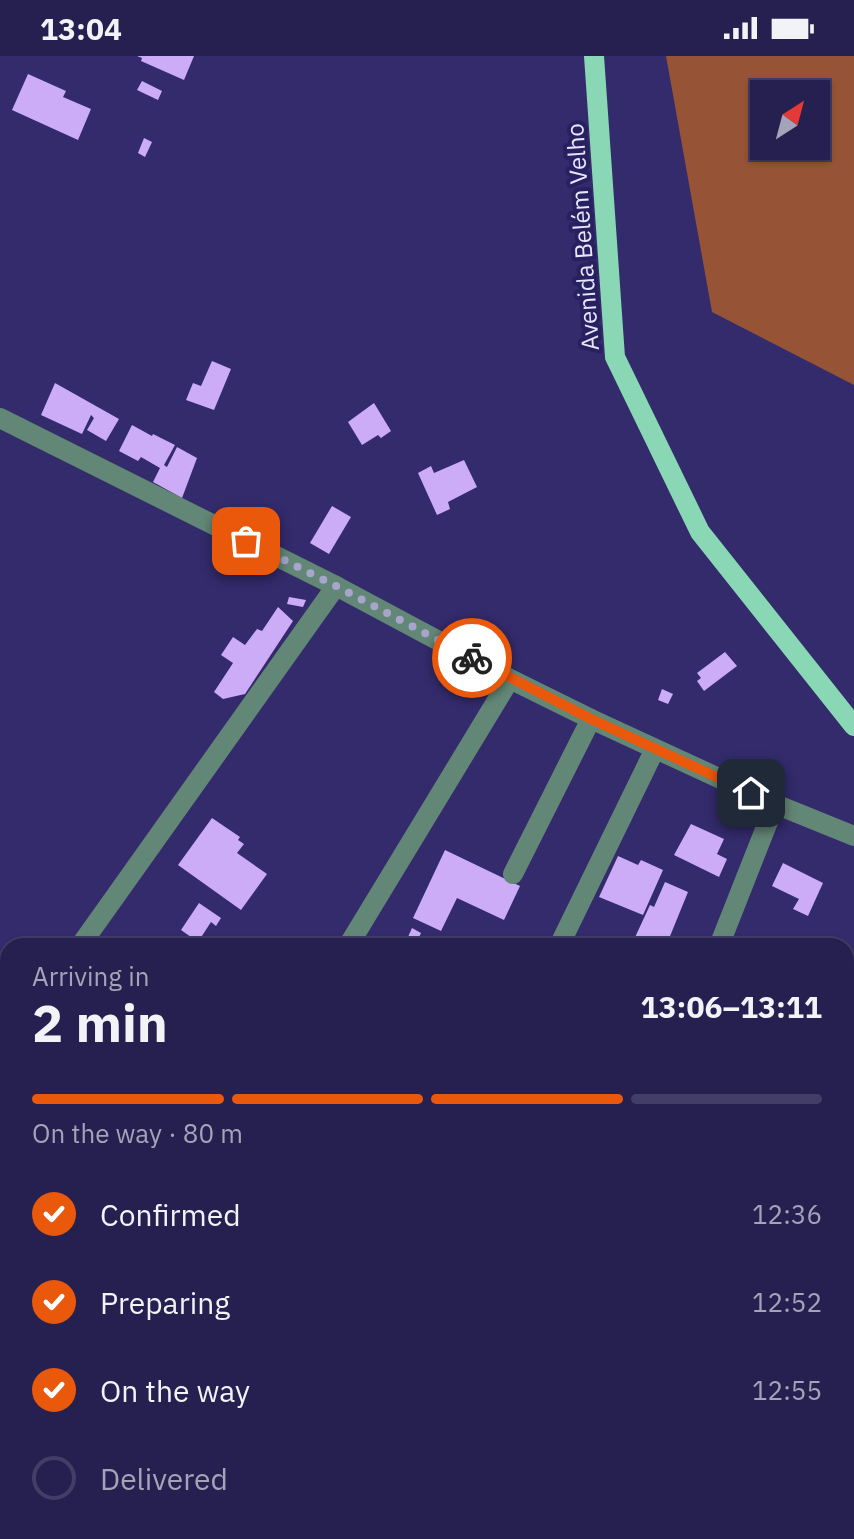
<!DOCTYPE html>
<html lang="en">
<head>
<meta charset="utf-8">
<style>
	body { margin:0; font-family:"IBM Plex Sans",sans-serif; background:#2e2858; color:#f1f3f6; height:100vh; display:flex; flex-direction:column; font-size:30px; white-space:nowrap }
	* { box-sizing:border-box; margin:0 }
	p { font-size:26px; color:#a4a3b7 }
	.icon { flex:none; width:44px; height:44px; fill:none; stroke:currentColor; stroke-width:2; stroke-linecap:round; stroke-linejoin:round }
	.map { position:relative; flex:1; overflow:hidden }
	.panel { position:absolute; left:0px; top:882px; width:854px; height:602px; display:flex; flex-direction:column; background:#262051; border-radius:24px 24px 0 0; box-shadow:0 2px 6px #0004,0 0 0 2px #423e68 }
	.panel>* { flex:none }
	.needle { width:52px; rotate:36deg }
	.controls { position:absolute; left:750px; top:24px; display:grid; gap:16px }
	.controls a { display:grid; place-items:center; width:80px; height:80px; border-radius:0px; background:#262051; box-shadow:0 2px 6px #0004,0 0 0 2px #423e68; font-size:40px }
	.pin { position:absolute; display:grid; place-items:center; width:68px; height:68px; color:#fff; margin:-34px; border-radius:16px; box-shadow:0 4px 12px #0006 }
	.courier { position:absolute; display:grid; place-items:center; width:80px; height:80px; margin:-40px; border:6px solid #ea580c; border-radius:50%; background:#fff; color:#222; box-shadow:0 2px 10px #0007 }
	.head em { font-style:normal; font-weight:800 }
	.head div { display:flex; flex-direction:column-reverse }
	.head { display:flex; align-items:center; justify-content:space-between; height:136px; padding:0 32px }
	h1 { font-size:52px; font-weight:800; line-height:60px }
	.bar { display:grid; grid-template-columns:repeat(4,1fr); gap:12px 8px; align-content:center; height:96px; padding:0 32px }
	.bar i { height:10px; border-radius:6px; background:#423e68 }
	.bar .on { background:#ea580c }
	.bar p { grid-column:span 4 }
	ol { padding:0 32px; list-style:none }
	li { display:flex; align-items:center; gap:24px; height:88px }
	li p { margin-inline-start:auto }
	li .icon { padding:8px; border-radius:50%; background:#ea580c; color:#fff; stroke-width:4 }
	li:last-child { color:#a4a3b7 }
	li i { width:44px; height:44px; border:4px solid #423e68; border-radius:50% }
	.status { display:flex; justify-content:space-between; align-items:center; height:56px; padding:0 40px; background:#262051; direction:ltr }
	.status svg { height:22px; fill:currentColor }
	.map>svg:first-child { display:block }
	.forest { fill:#965335; fill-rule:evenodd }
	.building { fill:#cdacf7 }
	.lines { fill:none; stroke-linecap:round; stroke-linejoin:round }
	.minor { stroke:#638776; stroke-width:20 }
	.major { stroke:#89d7b4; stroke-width:20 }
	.done { stroke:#a7a5cc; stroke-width:8; stroke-dasharray:0 14.4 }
	.route { stroke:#ea580c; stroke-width:10 }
	.labels { text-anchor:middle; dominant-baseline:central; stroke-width:8; stroke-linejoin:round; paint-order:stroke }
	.street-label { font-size:24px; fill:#e6e7ff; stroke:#292060 }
</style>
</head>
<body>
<div class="status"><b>13:04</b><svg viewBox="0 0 49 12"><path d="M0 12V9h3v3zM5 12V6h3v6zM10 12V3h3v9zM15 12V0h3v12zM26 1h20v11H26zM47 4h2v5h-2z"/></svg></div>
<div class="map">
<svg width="854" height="1483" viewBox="0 0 854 1483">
	<rect width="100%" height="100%" fill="#332b6c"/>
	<g class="forest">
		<path d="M666 0H854V329L712 256ZM764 38H816V90H764Z"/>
		<path d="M0 1271 8 1272V1476H776L773 1483H0Z"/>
	</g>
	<g class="building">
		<path d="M137 0H194L184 24 141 5 142 2Z"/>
		<path d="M28 18 66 35 63 41 91 53 78 84 12 54Z"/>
		<path d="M142 25 162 35 158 44 137 34Z"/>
		<path d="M144 82 152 86 145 101 138 97Z"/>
		<path d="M212 305 231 313 214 354 186 344 193 327 201 330Z"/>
		<path d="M55 327 119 363 106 385 87 374 94 362 91 359 82 378 41 359Z"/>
		<path d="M374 347 391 375 381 382 378 379 362 389 348 366Z"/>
		<path d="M132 369 152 380 153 378 175 389 164 409 167 411 177 391 197 402 182 442 153 426 160 412 141 401 138 405 119 395Z"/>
		<path d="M464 404 477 431 448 446 450 453 437 459 418 417 431 410 434 417Z"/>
		<path d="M332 450 351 461 329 498 310 487Z"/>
		<path d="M289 541 306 544 303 551 287 548Z"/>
		<path d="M278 551 293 565 245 638 223 643 214 636 233 607 221 599 233 581 245 589 257 573 262 575Z"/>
		<path d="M725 596 737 610 704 635 697 625 701 622 697 617Z"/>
		<path d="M662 633 673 638 668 648 658 644Z"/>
		<path d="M212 762 240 781 238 784 244 788 237 797 267 818 241 854 178 809Z"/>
		<path d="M691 768 724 783 717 798 727 803 719 821 674 799Z"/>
		<path d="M445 794 520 830 504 864 457 842 441 875 413 862Z"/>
		<path d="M618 800 638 809 641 804 663 814 643 859 599 841Z"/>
		<path d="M783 807 823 827 808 860 793 853 799 843 772 830Z"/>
		<path d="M665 826 688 836 666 890H631L650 849 654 851Z"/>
		<path d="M199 847 221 862 216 870 211 866 198 886 181 874Z"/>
		<path d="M412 872 421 877 415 890H404Z"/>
		<rect x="846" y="1279" width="8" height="54"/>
	</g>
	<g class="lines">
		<g class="minor">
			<path d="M0 362 336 530 510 623 591 663 775 748 854 780"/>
			<path d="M513 818 591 663"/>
			<path d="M80 890 336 530"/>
			<path d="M348 890 510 623"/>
			<path d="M559 890 655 693"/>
			<path d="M719 890 775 748"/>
			<path d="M0 971 8 979"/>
			<path d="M0 1001 8 990"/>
			<path d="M846 1090 854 1093"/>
		</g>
		<path class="major" d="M594 0 615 301 700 476 854 670"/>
	</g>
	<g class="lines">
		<path class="done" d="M246 485 336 530 472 602"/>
		<path class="route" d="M472 602 591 663 751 737"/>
	</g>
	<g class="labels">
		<g class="street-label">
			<text transform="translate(582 181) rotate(-94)">Avenida Belém Velho</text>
		</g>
	</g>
</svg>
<div class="controls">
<a><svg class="needle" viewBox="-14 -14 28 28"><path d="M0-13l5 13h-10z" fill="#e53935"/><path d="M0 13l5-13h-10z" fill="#a4a3b7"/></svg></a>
</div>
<div class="pin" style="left:246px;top:485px;background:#ea580c"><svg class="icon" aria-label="bag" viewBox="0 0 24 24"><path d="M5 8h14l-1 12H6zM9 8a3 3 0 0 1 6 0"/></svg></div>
<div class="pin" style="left:751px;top:737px;background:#1f2937"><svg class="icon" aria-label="home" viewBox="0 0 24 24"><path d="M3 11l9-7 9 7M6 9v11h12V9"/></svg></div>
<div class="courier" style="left:472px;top:602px"><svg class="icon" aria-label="bike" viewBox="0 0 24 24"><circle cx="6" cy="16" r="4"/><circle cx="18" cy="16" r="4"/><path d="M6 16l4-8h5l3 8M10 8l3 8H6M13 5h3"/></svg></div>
<section class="panel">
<div class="head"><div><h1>2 min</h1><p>Arriving in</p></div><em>13:06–13:11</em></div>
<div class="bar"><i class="on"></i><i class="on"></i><i class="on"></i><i></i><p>On the way · 80 m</p></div>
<ol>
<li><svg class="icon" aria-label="check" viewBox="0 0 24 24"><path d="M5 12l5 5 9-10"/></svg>Confirmed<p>12:36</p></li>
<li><svg class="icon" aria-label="check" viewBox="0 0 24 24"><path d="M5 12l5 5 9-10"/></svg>Preparing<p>12:52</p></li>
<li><svg class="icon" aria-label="check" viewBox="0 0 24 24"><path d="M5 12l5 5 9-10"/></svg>On the way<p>12:55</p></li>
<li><i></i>Delivered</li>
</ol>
</section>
</div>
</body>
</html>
